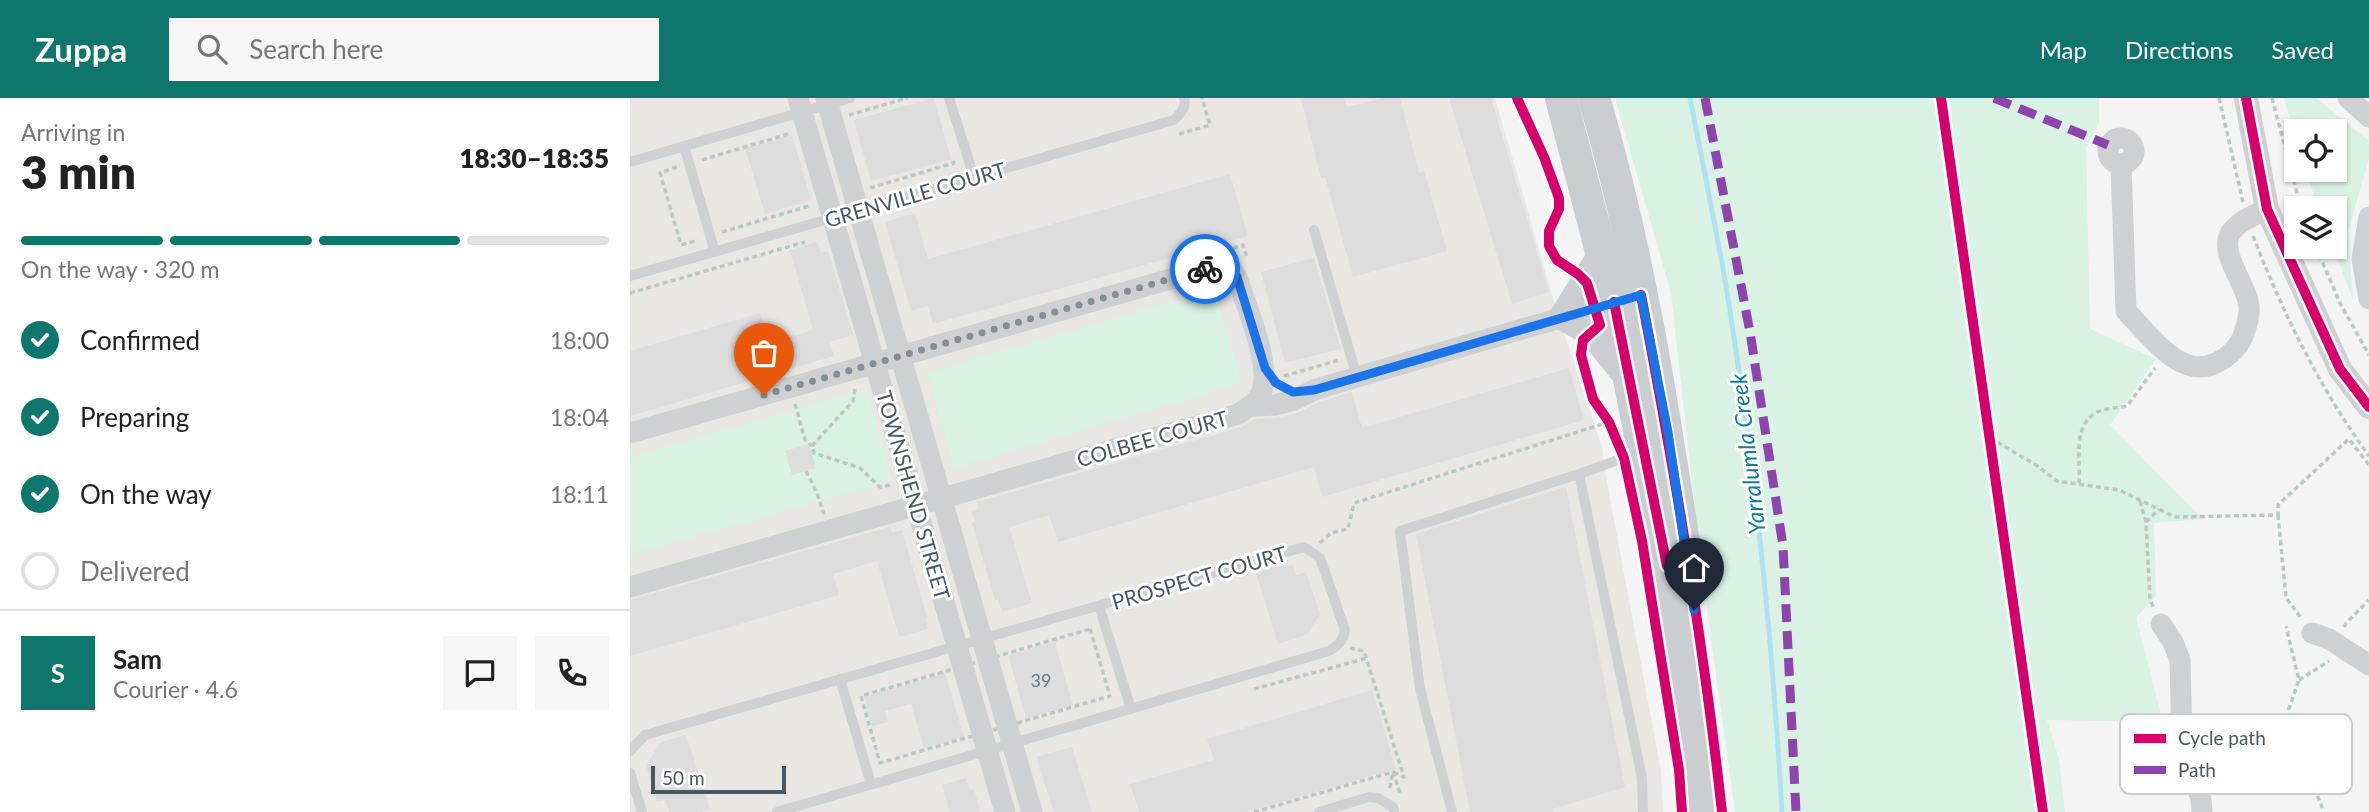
<!DOCTYPE html>
<html lang="en">
<head>
<meta charset="utf-8">
<style>
	body { margin:0; font-family:Lato,sans-serif; background:#f6f6f6; color:#222; height:100vh; display:flex; flex-direction:column; font-size:26px; white-space:nowrap }
	* { box-sizing:border-box; margin:0 }
	p { font-size:23px; color:#767676 }
	.icon { flex:none; width:38px; height:38px; fill:none; stroke:currentColor; stroke-width:2; stroke-linecap:round; stroke-linejoin:round }
	.map { position:relative; flex:1; overflow:hidden }
	.details { display:flex; flex-direction:column; background:#fff; width:630px }
	.details>* { flex:none }
	.fabs { position:absolute; left:1654px; top:21px; display:grid; gap:14px }
	.fabs a { display:grid; place-items:center; width:63px; height:63px; border-radius:0px; background:#fff; box-shadow:0 2px 5px #0004; font-size:35px }
	.scale { position:absolute; left:21px; bottom:18px; width:135px; box-sizing:border-box; padding-left:7px; border:4px solid #4a5661; border-top:0; font-size:19px; line-height:24px; white-space:nowrap; color:#4a5661; -webkit-text-stroke:5px #fff; paint-order:stroke }
	.pin { position:absolute; display:grid; place-items:center; width:60px; height:60px; color:#fff; margin:-72px -30px; border-radius:50% 50% 50% 0; rotate:-45deg; box-shadow:0 0 7px #0007 }
	.pin .icon { rotate:45deg }
	.courier { position:absolute; display:grid; place-items:center; width:70px; height:70px; margin:-35px; border:5px solid #1a73e8; border-radius:50%; background:#fff; color:#222; box-shadow:0 2px 9px #0007 }
	.overview em { font-style:normal; font-weight:800 }
	.overview div { display:flex; flex-direction:column-reverse }
	.overview { display:flex; align-items:center; justify-content:space-between; height:119px; padding:0 21px }
	h1 { font-size:46px; font-weight:800; line-height:52px }
	.bar { display:grid; grid-template-columns:repeat(4,1fr); gap:10px 7px; align-content:center; height:84px; padding:0 21px }
	.bar i { height:9px; border-radius:5px; background:#e0e0e0 }
	.bar .on { background:#0f766e }
	.bar p { grid-column:span 4 }
	.line { display:flex; align-items:center; gap:18px; padding:0 21px; border-top:2px solid #e0e0e0 }
	.line div { flex:1 }
	.round { display:grid; place-items:center; flex:none; width:74px; height:74px; border-radius:0px; background:#f6f6f6 }
	ol { padding:0 21px; list-style:none }
	li { display:flex; align-items:center; gap:21px; height:77px }
	li p { margin-inline-start:auto }
	li .icon { padding:7px; border-radius:50%; background:#0f766e; color:#fff; stroke-width:4 }
	li:last-child { color:#767676 }
	li i { width:38px; height:38px; border:4px solid #e0e0e0; border-radius:50% }
	header { display:flex; align-items:center; gap:42px; box-sizing:border-box; height:98px; padding:0 35px; background:#0f766e; color:#fff }
	header strong { font-size:33px }
	nav { display:flex; gap:38px; margin-inline-start:auto; font-size:24px }
	.search { width:490px; height:63px; background:#f6f6f6; display:flex; align-items:center; gap:18px; box-sizing:border-box; padding:0 24px; border-radius:0px; color:#767676; font-size:26px }
	main { display:flex; flex:1; min-height:0 }
	.map>svg:first-child { display:block }
	.commercial { fill:#e8e7e3 }
	.green { fill:#d9f2e3 }
	.lines { fill:none; stroke-linecap:round; stroke-linejoin:round }
	.stream { stroke:#aee2f0; stroke-width:5 }
	.building { fill:#ddddde }
	.path { stroke:#bcc7c4; stroke-width:3.5; stroke-dasharray:5 3.5; stroke-linecap:butt }
	.service { stroke:#ced0d2; stroke-width:10 }
	.minor { stroke:#ced0d2; stroke-width:21 }
	.tertiary { stroke:#ced0d2; stroke-width:24 }
	.primary { stroke:#caced1; stroke-width:32 }
	.quiet { stroke:#8e44ad; stroke-width:9; stroke-dasharray:18 9; stroke-linecap:butt }
	.cycleway-casing { stroke:#fff; stroke-width:15 }
	.cycleway { stroke:#d6006c; stroke-width:10 }
	.done { stroke:#868d94; stroke-width:7; stroke-dasharray:0 12.6 }
	.route { stroke:#1a73e8; stroke-width:9 }
	.labels { text-anchor:middle; dominant-baseline:central; stroke-width:6; stroke-linejoin:round; paint-order:stroke }
	.number-label { font-size:18px; fill:#707881 }
	.street-label { font-size:21px; fill:#4a5661; stroke:#fff }
	.water-label { font-size:23px; font-style:italic; fill:#0c7c9b; stroke:#fff }
	.key { fill:#fff; stroke:#c9ccd0; stroke-width:2 }
	.key-label { font-size:19px; fill:#4a5661 }
</style>
</head>
<body>
<header>
<strong>Zuppa</strong>
<div class="search"><svg class="icon" aria-label="search" viewBox="0 0 24 24"><circle cx="10" cy="10" r="6"/><path d="M15 15l6 6"/></svg>Search here</div>
<nav><a>Map</a><a>Directions</a><a>Saved</a></nav>
</header>
<main>
<section class="details">
<div class="overview"><div><h1>3 min</h1><p>Arriving in</p></div><em>18:30–18:35</em></div>
<div class="bar"><i class="on"></i><i class="on"></i><i class="on"></i><i></i><p>On the way · 320 m</p></div>
<ol>
<li><svg class="icon" aria-label="check" viewBox="0 0 24 24"><path d="M5 12l5 5 9-10"/></svg>Confirmed<p>18:00</p></li>
<li><svg class="icon" aria-label="check" viewBox="0 0 24 24"><path d="M5 12l5 5 9-10"/></svg>Preparing<p>18:04</p></li>
<li><svg class="icon" aria-label="check" viewBox="0 0 24 24"><path d="M5 12l5 5 9-10"/></svg>On the way<p>18:11</p></li>
<li><i></i>Delivered</li>
</ol>
<div class="line" style="height:126px"><b class="round" style="background:#0f766e;color:#fff">S</b><div><b>Sam</b><p>Courier · 4.6</p></div><a class="round"><svg class="icon" aria-label="chat" viewBox="0 0 24 24"><path d="M4 5h16v11H9l-5 4z"/></svg></a><a class="round"><svg class="icon" aria-label="phone" viewBox="0 0 24 24"><path d="M5 4h4l2 5-3 2q2 4 5 5l2-3 5 2v4C11 20 4 13 5 4z"/></svg></a></div>
</section>
<div class="map">
<svg width="1739" height="714" viewBox="0 0 1739 714">
	<rect width="100%" height="100%" fill="#f4f4f4"/>
	<path class="commercial" d="M0 0H865L927 214 972 349 974 368 1031 673 1033 714H0Z"/>
	<g class="green">
		<path d="M985 0H1469V24L1456 50 1460 231 1526 261 1480 327 1573 421 1524 425 1526 497 1506 520 1533 624 1417 622 1429 661 1435 714H1105L1072 475 1041 195Z"/>
		<path d="M1654 0H1686L1739 43V61L1718 133 1723 202 1703 149H1704V110H1688L1676 72H1704V33H1666V42Z"/>
		<path d="M584 191 612 285 325 370 297 275Z"/>
		<path d="M236 291 262 382 0 457V359Z"/>
	</g>
	<g class="lines">
		<path class="stream" d="M1060 0C1072 61 1084 121 1095 182 1124 358 1142 536 1152 714"/>
	</g>
	<g class="building">
		<path d="M304 0 321 61 241 83 224 22Z"/>
		<path d="M671 0H714L716 9 753 0H770L789 75 794 73 817 153 723 179 695 79 691 80Z"/>
		<path d="M819 0H861L919 194 882 206Z"/>
		<path d="M162 37 181 102 135 116 115 50Z"/>
		<path d="M600 76 618 138 303 226 298 208 281 213 255 124 285 115 298 161Z"/>
		<path d="M187 144 191 155 198 153 223 237 200 244 204 258 0 318V253L130 215 139 245 183 232 160 152Z"/>
		<path d="M684 160 711 251 655 265 631 174Z"/>
		<path d="M939 270 954 322 692 399 684 369 428 444 419 417 379 429 402 505 372 514 368 501 365 502 342 425 345 424 341 413 348 411 347 404 612 329 625 321 646 320 668 315 689 304 722 294 732 330Z"/>
		<path d="M179 346 186 370 162 377 155 353Z"/>
		<path d="M936 389 995 689 923 711 924 714H840L786 436Z"/>
		<path d="M260 429 262 435 272 432 297 519 295 520 298 531 269 539 247 463 203 476 209 497 0 558V502Z"/>
		<path d="M653 465 654 469 662 467 666 477 676 474 690 516 678 536 648 546 625 472Z"/>
		<path d="M425 544 443 608 396 620 378 557Z"/>
		<path d="M315 575 334 639 294 650 281 606 255 613 258 624 242 628 234 599Z"/>
		<path d="M742 592 766 671 616 714H509L500 686 584 662 577 641Z"/>
		<path d="M56 637 80 711 71 714H39L35 702 27 704 16 667 31 644Z"/>
		<path d="M442 649 462 714H424L406 659Z"/>
		<path d="M336 680 340 692 344 690 350 714H320L312 687Z"/>
	</g>
	<g class="lines">
		<g class="path">
			<path d="M1589 0 1613 104"/>
			<path d="M1642 0 1671 110"/>
			<path d="M219 17 277 0"/>
			<path d="M549 36 580 27 572 0"/>
			<path d="M72 62 158 36"/>
			<path d="M47 69 30 75 51 147 68 142"/>
			<path d="M240 90 324 65 323 62"/>
			<path d="M92 134 179 108"/>
			<path d="M1623 138C1654 217 1689 289 1739 358"/>
			<path d="M1686 149 1710 205 1739 257"/>
			<path d="M603 150 613 147 617 160"/>
			<path d="M0 195 175 144"/>
			<path d="M654 278 709 262"/>
			<path d="M225 291 223 303 182 348 184 355 230 370 250 389 260 387"/>
			<path d="M165 306 175 342 182 348"/>
			<path d="M1360 340 1406 367 1427 383 1489 392 1545 419 1648 417V407L1719 341 1739 367"/>
			<path d="M176 373 187 395 194 416"/>
			<path d="M1449 385C1451 364 1442 331 1464 316 1472 310 1488 310 1497 308L1525 270"/>
			<path d="M1510 403 1516 424 1520 501 1524 511"/>
			<path d="M1648 417 1656 500 1672 521"/>
			<path d="M1516 424 1529 411"/>
			<path d="M690 445 701 435 718 431 724 405 979 324"/>
			<path d="M1714 529 1716 525 1739 502"/>
			<path d="M460 531 480 598 250 665 231 598Z"/>
			<path d="M720 550 734 553 774 679 763 674 759 693"/>
			<path d="M1669 582 1699 563"/>
			<path d="M624 591 737 560"/>
			<path d="M1656 619 1694 714"/>
			<path d="M1570 620 1656 619 1669 582 1656 528"/>
			<path d="M624 714 763 674 771 698"/>
		</g>
		<g class="service">
			<path d="M319 0 344 79"/>
			<path d="M54 48 85 154"/>
			<path d="M0 64 220 0"/>
			<path d="M684 132 727 279"/>
			<path d="M0 178 544 22C550 16 557 9 554 0"/>
			<path d="M949 376 1012 680 1013 714"/>
			<path d="M469 508 501 611"/>
			<path d="M210 581 241 686"/>
			<path d="M0 653 15 637 674 449 690 460 715 532C713 543 708 548 699 553L147 714"/>
			<path d="M0 675 12 714"/>
			<path d="M689 714 739 699 748 700 763 709 764 714"/>
			<path d="M822 714 790 591 770 433 949 376 1011 354"/>
		</g>
		<g class="minor">
			<path d="M168 0 375 714"/>
			<path d="M196 0 402 714"/>
			<path d="M1718 0 1739 19"/>
			<circle cx="1491" cy="53" r="13"/>
			<path d="M1491 66 1496 213C1517 234 1550 283 1586 265 1599 259 1610 248 1614 235 1617 226 1620 218 1619 209 1618 189 1591 158 1599 138 1605 124 1625 117 1637 111"/>
			<path d="M1739 119 1732 161 1739 201"/>
			<path d="M621 308 645 307 664 302 684 292 727 279 996 201"/>
			<path d="M0 335 590 167 600 169 607 179C616 208 639 261 633 289 630 303 618 310 608 316L0 489"/>
			<path d="M1531 526 1543 544 1550 562 1552 645 1571 701 1572 714"/>
			<path d="M1682 535 1699 541 1739 567"/>
		</g>
		<path class="tertiary" d="M1616 0 1637 111 1710 271 1739 309"/>
		<g class="primary">
			<path d="M931 0 984 204 1013 353 1027 415 1061 614 1073 714"/>
			<path d="M964 0C1008 148 1033 306 1056 458"/>
			<path d="M972 160 936 218 963 233 998 276"/>
		</g>
		<g class="quiet">
			<path d="M1075 0 1120 234 1153 448 1166 714"/>
			<path d="M1364 0 1478 47"/>
		</g>
		<defs>
			<g id="cycleway">
				<path d="M887 0 914 59 929 100V111L919 133V148L927 162 948 176 957 185 970 227 953 242 951 257 963 301 979 324 994 360 1012 443 1049 672 1052 714"/>
				<path d="M1311 0 1413 714"/>
				<path d="M1616 0 1637 111 1710 271 1739 309"/>
				<path d="M1011 197C1044 368 1073 541 1092 714"/>
				<path d="M984 204 1037 468"/>
			</g>
		</defs>
		<use href="#cycleway" class="cycleway-casing"/>
		<use href="#cycleway" class="cycleway"/>
	</g>
	<g class="lines">
		<path class="done" d="M134 297 575 171"/>
		<path class="route" d="M575 171 590 167 600 169 607 179 635 270 646 285 663 294 684 292 1011 197 1038 334 1064 512"/>
	</g>
	<g class="labels">
		<g class="number-label">
			<text x="411" y="582">39</text>
		</g>
		<g class="street-label">
			<text transform="translate(285 96) rotate(-16)">GRENVILLE COURT</text>
			<text transform="translate(522 340) rotate(-16)">COLBEE COURT</text>
			<text transform="translate(284 397) rotate(74)">TOWNSHEND STREET</text>
			<text transform="translate(569 479) rotate(-16)">PROSPECT COURT</text>
		</g>
		<g class="water-label">
			<text transform="translate(1117 356) rotate(-97)">Yarralumla Creek</text>
		</g>
	</g>
	<rect x="1490" y="616" width="232" height="80" rx="10" class="key"/>
	<rect x="1504" y="636" width="32" height="9" fill="#d6006c"/>
	<rect x="1504" y="668" width="32" height="8" fill="#8e44ad"/>
	<g class="key-label">
		<text x="1548" y="647">Cycle path</text>
		<text x="1548" y="679">Path</text>
	</g>
</svg>
<div class="fabs">
<a><svg class="icon" aria-label="locate" viewBox="0 0 24 24"><circle cx="12" cy="12" r="6"/><path d="M12 2v4M12 18v4M2 12h4M18 12h4"/></svg></a>
<a><svg class="icon" aria-label="layers" viewBox="0 0 24 24"><path d="M12 4l9 5-9 5-9-5zM3 14l9 5 9-5"/></svg></a>
</div>
<div class="scale">50 m</div>
<div class="pin" style="left:134px;top:297px;background:#ea580c"><svg class="icon" aria-label="bag" viewBox="0 0 24 24"><path d="M5 8h14l-1 12H6zM9 8a3 3 0 0 1 6 0"/></svg></div>
<div class="pin" style="left:1064px;top:512px;background:#1f2937"><svg class="icon" aria-label="home" viewBox="0 0 24 24"><path d="M3 11l9-7 9 7M6 9v11h12V9"/></svg></div>
<div class="courier" style="left:575px;top:171px"><svg class="icon" aria-label="bike" viewBox="0 0 24 24"><circle cx="6" cy="16" r="4"/><circle cx="18" cy="16" r="4"/><path d="M6 16l4-8h5l3 8M10 8l3 8H6M13 5h3"/></svg></div>
</div>
</main>
</body>
</html>
